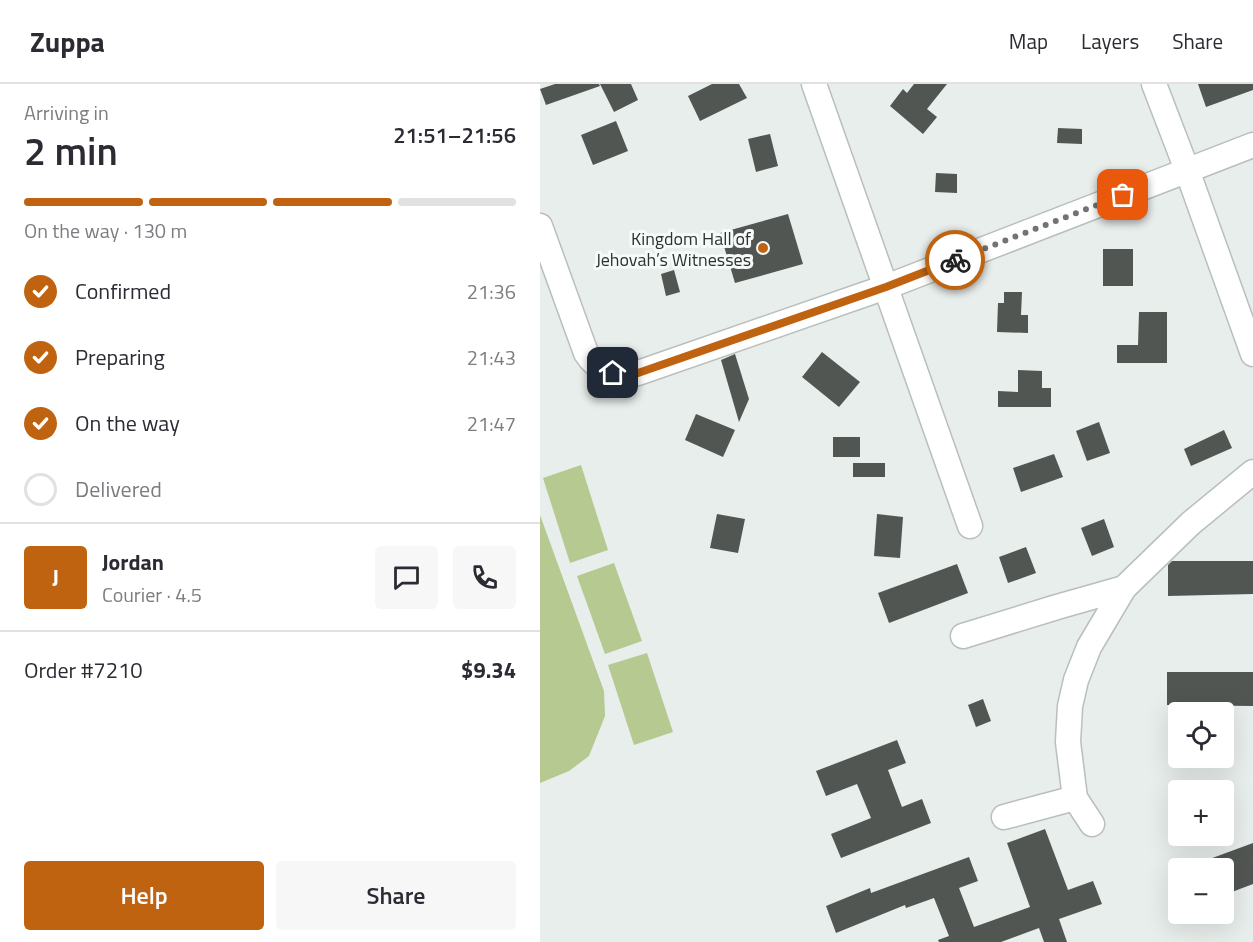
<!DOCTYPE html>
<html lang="en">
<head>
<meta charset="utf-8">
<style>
	body { margin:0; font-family:"Titillium Web",sans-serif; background:#f7f7f7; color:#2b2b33; height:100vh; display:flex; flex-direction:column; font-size:22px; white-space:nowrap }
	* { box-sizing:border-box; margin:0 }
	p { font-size:20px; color:#7c7c81 }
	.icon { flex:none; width:33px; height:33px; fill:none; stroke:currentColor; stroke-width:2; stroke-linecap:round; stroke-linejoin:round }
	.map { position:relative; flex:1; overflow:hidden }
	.panel { display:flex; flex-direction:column; background:#fff; width:540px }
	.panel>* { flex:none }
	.buttons { position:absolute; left:628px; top:618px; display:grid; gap:12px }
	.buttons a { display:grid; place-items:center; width:66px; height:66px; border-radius:6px; background:#fff; box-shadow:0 6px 24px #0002; font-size:30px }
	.pin { position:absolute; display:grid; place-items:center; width:51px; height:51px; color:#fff; margin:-26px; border-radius:12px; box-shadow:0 3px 9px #0006 }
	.courier { position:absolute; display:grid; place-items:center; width:60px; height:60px; margin:-30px; border:4px solid #bf6310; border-radius:50%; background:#fff; color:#222; box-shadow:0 2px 8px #0007 }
	.overview em { font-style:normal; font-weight:600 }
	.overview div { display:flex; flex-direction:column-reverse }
	.overview { display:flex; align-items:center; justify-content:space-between; height:102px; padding:0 24px }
	h1 { font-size:39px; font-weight:600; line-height:45px }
	.bar { display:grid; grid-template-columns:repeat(4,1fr); gap:9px 6px; align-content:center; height:72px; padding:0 24px }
	.bar i { height:8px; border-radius:4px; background:#e1e1e2 }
	.bar .on { background:#bf6310 }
	.bar p { grid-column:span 4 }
	.line { display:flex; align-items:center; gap:15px; padding:0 24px; border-top:2px solid #e1e1e2 }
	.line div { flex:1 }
	.round { display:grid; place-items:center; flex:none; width:63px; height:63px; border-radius:6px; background:#f7f7f7 }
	ol { padding:0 24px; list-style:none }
	li { display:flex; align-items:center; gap:18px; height:66px }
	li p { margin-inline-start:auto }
	li .icon { padding:6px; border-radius:50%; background:#bf6310; color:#fff; stroke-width:4 }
	li:last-child { color:#7c7c81 }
	li i { width:33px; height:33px; border:3px solid #e1e1e2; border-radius:50% }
	.cta { display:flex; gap:12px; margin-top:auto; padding:12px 24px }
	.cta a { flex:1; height:69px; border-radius:6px; background:#bf6310; color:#fff; font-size:24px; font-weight:600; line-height:69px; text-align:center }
	.cta a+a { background:#f7f7f7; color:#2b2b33 }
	header { display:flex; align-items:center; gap:36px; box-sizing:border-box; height:84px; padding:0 30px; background:#fff; border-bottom:2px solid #e1e1e2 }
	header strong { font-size:28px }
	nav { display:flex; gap:33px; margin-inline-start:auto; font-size:21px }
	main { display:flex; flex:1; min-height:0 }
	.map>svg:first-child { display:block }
	.green { fill:#b5c991 }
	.building { fill:#525653 }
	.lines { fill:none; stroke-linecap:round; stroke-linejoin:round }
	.minor-casing { stroke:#b9bfbc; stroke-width:27 }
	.minor { stroke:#fff; stroke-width:24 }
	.done { stroke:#707472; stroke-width:6; stroke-dasharray:0 10.8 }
	.route { stroke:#bf6310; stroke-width:8 }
	.poi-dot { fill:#bf6310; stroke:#f5fbf9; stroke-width:2 }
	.labels { text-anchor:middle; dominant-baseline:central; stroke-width:6; stroke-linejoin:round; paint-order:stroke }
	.poi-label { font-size:18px; fill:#2f3231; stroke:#f5fbf9; text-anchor:end }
</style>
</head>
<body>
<header>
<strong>Zuppa</strong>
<nav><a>Map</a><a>Layers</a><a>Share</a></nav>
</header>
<main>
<section class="panel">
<div class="overview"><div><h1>2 min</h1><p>Arriving in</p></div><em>21:51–21:56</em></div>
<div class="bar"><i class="on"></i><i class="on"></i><i class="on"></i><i></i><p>On the way · 130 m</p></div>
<ol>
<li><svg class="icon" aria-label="check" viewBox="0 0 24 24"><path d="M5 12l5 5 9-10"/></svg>Confirmed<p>21:36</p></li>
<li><svg class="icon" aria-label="check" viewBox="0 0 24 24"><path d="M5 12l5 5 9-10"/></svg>Preparing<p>21:43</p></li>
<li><svg class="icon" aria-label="check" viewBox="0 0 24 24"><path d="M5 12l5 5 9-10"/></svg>On the way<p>21:47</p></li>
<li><i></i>Delivered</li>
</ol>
<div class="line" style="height:108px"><b class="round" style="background:#bf6310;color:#fff">J</b><div><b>Jordan</b><p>Courier · 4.5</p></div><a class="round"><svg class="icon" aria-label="chat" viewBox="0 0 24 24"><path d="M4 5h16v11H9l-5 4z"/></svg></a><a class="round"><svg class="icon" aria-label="phone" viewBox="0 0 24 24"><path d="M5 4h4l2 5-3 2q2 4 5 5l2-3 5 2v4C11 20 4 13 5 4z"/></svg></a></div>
<div class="line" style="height:78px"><div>Order #7210</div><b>$9.34</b></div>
<div class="cta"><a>Help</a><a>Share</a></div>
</section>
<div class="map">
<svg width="713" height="858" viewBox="0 0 713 858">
	<rect width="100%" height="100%" fill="#e8eeeb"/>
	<g class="green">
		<path d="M41 381 68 466 30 479 3 394Z"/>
		<path d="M0 431 64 607 65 632 49 672 29 687 0 699Z"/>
		<path d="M74 479 102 557 65 570 37 492Z"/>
		<path d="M107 569 133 648 94 661 68 581Z"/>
	</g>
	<g class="building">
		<path d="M15 0H59L60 2 6 21 0 5Z"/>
		<path d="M60 0H91L98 16 74 28Z"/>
		<path d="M172 0H199L207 14 160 37 148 12Z"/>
		<path d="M374 0H407L387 25 397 33 383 50 350 22 363 5 367 9Z"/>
		<path d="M658 0H713V6L666 23Z"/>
		<path d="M76 37 88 67 53 81 41 51Z"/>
		<path d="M518 44 542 45V60L517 59Z"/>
		<path d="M230 50 238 82 216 88 208 55Z"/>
		<path d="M396 89 417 90V109L395 108Z"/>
		<path d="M248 130 263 180 195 199 180 149Z"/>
		<rect x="563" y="165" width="30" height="37"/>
		<path d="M134 186 140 208 126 212 121 190Z"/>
		<path d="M464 208H482L481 231H488V249L457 248 458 219H464Z"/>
		<path d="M599 228H627V279H577V261H598Z"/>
		<path d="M282 268 320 298 299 323 262 293Z"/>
		<path d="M195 270 209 315 199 338 181 276Z"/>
		<path d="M478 286 502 287V304H511V323H458V307L478 308Z"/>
		<path d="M156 330 195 346 183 373 145 356Z"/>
		<path d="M559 338 570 369 547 377 536 347Z"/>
		<path d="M684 346 692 364 651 382 644 365Z"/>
		<rect x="293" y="353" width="27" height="20"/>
		<path d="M514 370 523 393 481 408 473 384Z"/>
		<rect x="313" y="379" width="32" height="14"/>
		<path d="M177 430 205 435 198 469 170 464Z"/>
		<path d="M337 430 363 433 360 474 334 472Z"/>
		<path d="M564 435 574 463 552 472 541 444Z"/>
		<path d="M486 463 496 489 468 499 459 473Z"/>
		<path d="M632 477H713V510L628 512V481Z"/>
		<path d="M417 480 428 509 349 539 338 509Z"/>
		<path d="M627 588H713V622L627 621Z"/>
		<path d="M443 615 451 637 436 643 428 621Z"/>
		<path d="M357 656 366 679 348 686 362 723 382 715 391 739 301 774 291 750 331 734 317 700 286 712 276 687Z"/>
		<path d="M505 745 528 806 553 797 562 820 519 835 527 858H504L499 844 461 858H399L398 856 409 852 394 814 366 824 365 821 296 849 286 822 330 804 331 809 429 773 438 797 419 804 434 843 490 823 467 759Z"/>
		<path d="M713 759V800L684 811V784H649L648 783Z"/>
	</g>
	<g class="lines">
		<defs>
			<g id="minor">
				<path d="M274 0 430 442"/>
				<path d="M614 0 647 86 713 270"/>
				<path d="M0 142 46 269C58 288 76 291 98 289L346 203 713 61"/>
				<path d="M423 552 517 523 584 504"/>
				<path d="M464 733 535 714"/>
				<path d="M552 740 535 714 528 658 530 622 536 596 549 563 584 504 651 439 713 388"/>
			</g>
		</defs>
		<use href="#minor" class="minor-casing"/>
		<use href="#minor" class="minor"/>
	</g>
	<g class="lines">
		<path class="done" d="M415 176 583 111"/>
		<path class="route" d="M73 289H98L346 203 415 176"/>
	</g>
	<circle class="poi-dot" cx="223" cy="164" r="6"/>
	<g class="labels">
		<g class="poi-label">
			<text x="211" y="154">Kingdom Hall of<tspan x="211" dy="21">Jehovah’s Witnesses</tspan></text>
		</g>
	</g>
</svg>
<div class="buttons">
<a><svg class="icon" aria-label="locate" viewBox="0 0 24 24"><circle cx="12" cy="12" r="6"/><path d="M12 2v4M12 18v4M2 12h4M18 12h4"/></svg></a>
<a>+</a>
<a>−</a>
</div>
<div class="pin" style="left:583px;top:111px;background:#ea580c"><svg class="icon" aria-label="bag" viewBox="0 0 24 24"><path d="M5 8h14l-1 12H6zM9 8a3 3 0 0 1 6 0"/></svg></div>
<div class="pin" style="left:73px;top:289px;background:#1f2937"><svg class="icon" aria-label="home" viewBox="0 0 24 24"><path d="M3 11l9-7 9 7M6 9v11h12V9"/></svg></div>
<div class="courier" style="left:415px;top:176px"><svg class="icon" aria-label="bike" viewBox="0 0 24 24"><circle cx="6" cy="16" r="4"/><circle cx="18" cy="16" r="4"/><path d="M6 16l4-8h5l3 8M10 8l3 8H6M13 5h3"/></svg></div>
</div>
</main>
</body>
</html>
